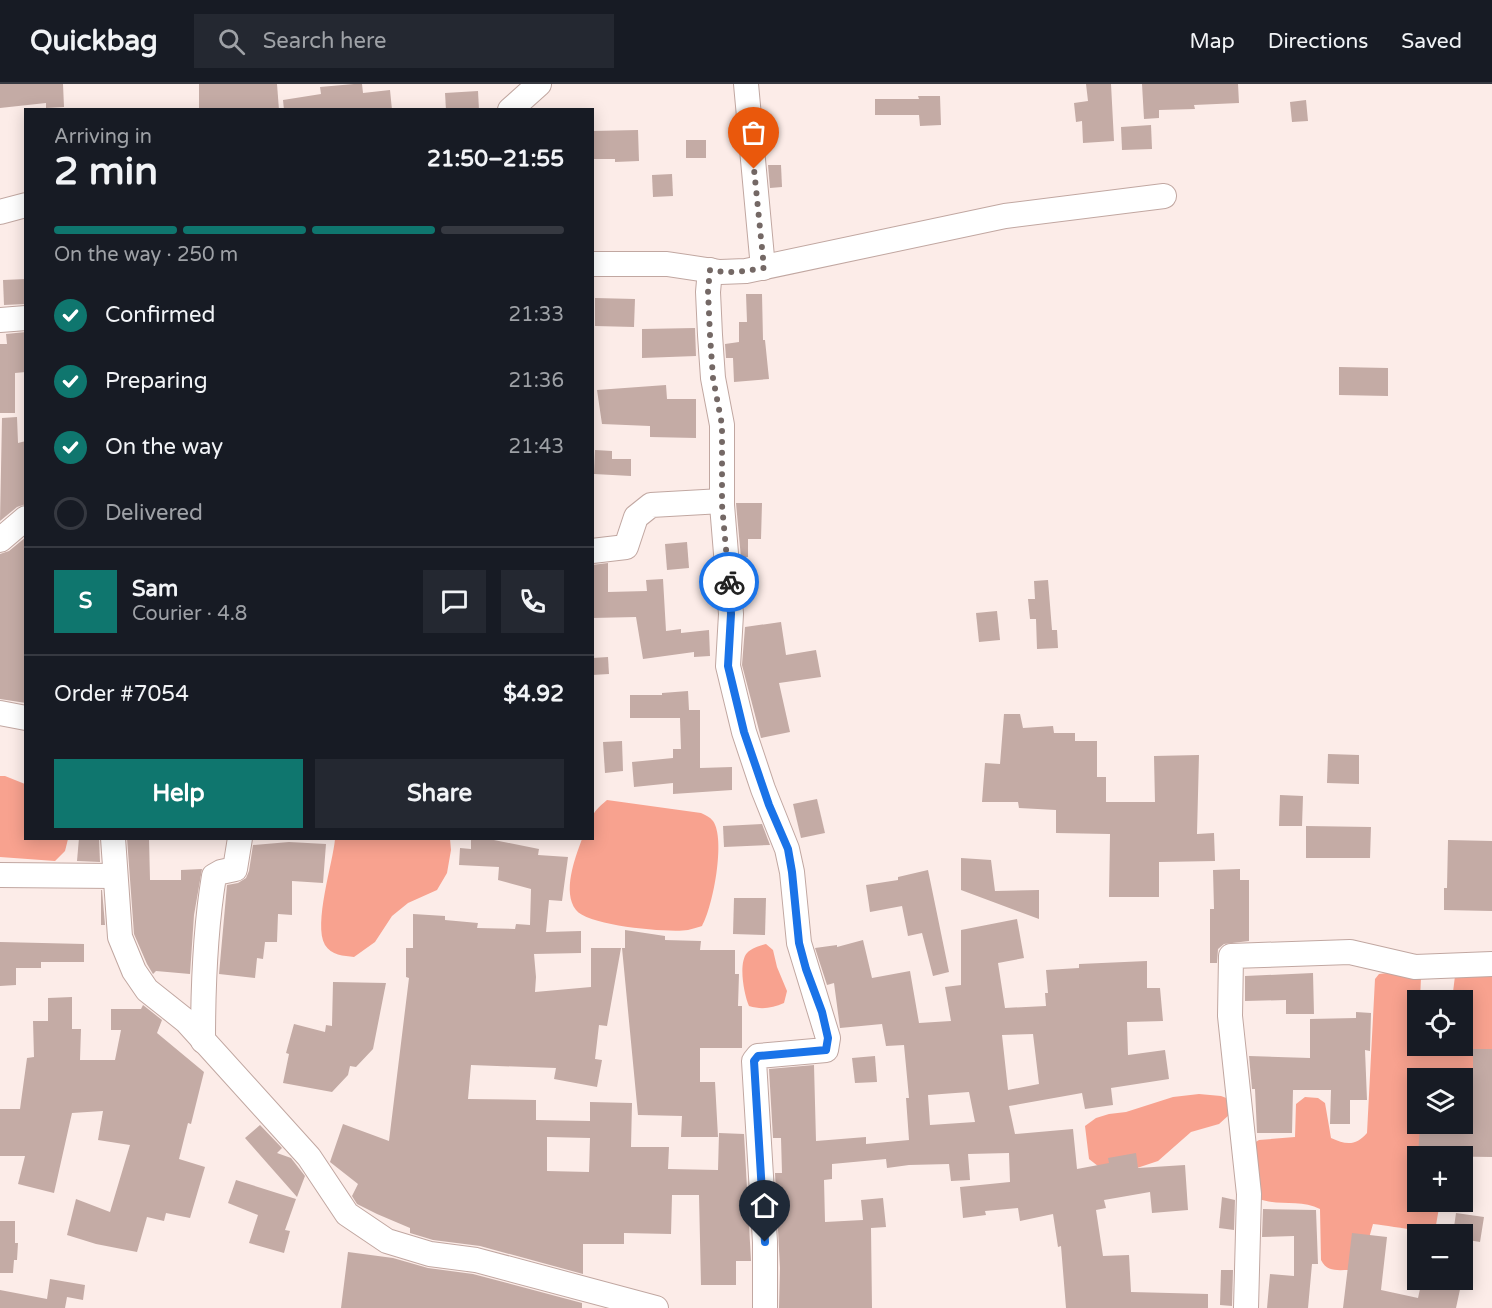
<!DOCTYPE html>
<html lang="en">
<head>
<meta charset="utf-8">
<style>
	body { margin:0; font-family:"Varela Round",sans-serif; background:#242831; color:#f1f3f6; height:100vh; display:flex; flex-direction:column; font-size:22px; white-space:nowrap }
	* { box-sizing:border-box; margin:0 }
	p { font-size:20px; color:#9ea1a6 }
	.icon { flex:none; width:33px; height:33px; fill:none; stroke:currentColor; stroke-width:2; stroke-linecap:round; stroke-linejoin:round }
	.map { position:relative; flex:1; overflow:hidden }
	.side { position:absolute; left:24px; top:24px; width:570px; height:732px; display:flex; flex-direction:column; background:#171b24; border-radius:0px; box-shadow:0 3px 15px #0003 }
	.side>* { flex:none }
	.tools { position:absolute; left:1407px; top:906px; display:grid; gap:12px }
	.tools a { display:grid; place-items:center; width:66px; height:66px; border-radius:0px; background:#171b24; box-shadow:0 3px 15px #0003; font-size:30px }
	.pin { position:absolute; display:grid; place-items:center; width:51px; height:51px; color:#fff; margin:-62px -26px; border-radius:50% 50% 50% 0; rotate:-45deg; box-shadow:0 0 6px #0007 }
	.pin .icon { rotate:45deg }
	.courier { position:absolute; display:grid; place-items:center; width:60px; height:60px; margin:-30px; border:4px solid #1a73e8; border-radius:50%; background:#fff; color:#222; box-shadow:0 2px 8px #0007 }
	.summary em { font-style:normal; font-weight:700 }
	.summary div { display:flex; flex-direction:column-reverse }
	.summary { display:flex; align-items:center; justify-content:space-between; height:102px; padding:0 30px }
	h1 { font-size:39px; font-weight:700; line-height:45px }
	.bar { display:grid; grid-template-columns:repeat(4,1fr); gap:9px 6px; align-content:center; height:72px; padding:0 30px }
	.bar i { height:8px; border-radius:4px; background:#363941 }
	.bar .active { background:#0f766e }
	.bar p { grid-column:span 4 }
	.line { display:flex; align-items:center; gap:15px; padding:0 30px; border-top:2px solid #363941 }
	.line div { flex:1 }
	.round { display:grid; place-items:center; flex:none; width:63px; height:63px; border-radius:0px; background:#242831 }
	ol { padding:0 30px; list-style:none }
	li { display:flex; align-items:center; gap:18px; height:66px }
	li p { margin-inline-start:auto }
	li .icon { padding:6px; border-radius:50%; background:#0f766e; color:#fff; stroke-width:4 }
	li:last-child { color:#9ea1a6 }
	li i { width:33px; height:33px; border:3px solid #363941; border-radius:50% }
	.primary-button { display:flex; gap:12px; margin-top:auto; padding:12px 30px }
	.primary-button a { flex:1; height:69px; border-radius:0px; background:#0f766e; color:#fff; font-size:24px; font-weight:700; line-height:69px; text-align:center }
	.primary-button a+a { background:#242831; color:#f1f3f6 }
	header { display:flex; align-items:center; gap:36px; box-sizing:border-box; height:84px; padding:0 30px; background:#171b24; border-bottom:2px solid #363941 }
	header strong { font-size:28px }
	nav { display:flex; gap:33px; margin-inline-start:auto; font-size:21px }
	.search { width:420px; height:54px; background:#242831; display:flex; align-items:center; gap:15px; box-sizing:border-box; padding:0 21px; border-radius:0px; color:#9ea1a6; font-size:22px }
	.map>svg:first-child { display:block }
	.water { fill:#f8a28f }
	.building { fill:#c4aba5; fill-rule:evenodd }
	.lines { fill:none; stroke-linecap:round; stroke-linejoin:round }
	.minor-casing { stroke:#c1a7a1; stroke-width:26 }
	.minor { stroke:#fff; stroke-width:24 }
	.done { stroke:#746865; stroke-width:6; stroke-dasharray:0 10.8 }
	.route { stroke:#1a73e8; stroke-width:8 }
</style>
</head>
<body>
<header>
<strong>Quickbag</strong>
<div class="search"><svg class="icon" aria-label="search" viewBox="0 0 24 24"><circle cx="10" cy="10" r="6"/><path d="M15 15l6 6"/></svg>Search here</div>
<nav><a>Map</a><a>Directions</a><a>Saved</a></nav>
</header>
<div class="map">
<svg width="1492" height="1224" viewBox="0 0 1492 1224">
	<rect width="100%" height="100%" fill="#fcece8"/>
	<g class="water">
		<path d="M0 692H5L25 700 26 754 68 755 65 767 55 777 0 773Z"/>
		<path d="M607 716 701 729C705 731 710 733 713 737 726 755 713 823 702 842 698 843 693 845 688 846 669 849 588 842 576 826 562 808 575 774 582 755L592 754C592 732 589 731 607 716Z"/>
		<path d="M335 755H450L451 766 447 789 437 806 408 819 392 832 375 858 354 873C344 872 331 871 325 861 313 840 333 779 335 755Z"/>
		<path d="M766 860 773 866 777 883 787 907 784 919C772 924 762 926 749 922 744 911 738 879 747 869 752 864 759 862 766 860Z"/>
		<path d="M1395 888 1421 893 1420 916H1418V962H1462V916H1452L1455 892 1492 888V990L1449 987V994H1418V1040H1447L1444 1072H1418V1118H1440L1436 1141C1423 1151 1390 1141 1373 1140L1369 1154 1349 1186C1337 1186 1327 1188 1321 1176L1320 1125C1301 1115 1278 1122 1259 1115L1254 1059 1259 1056 1295 1053 1296 1020 1305 1013 1318 1014 1325 1019 1331 1054C1346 1061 1356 1062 1367 1049L1375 895 1379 890Z"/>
		<path d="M1199 1010 1221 1012 1229 1015V1031L1219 1040 1191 1048 1158 1077 1137 1084 1103 1086 1089 1075 1085 1042 1096 1034 1109 1030 1126 1028 1173 1013Z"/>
	</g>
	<g class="building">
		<path d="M0 0H63L64 23 46 24V19L0 24Z"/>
		<path d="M199 0H277L279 26H199Z"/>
		<path d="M354 0H362L363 9 390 6 392 26H284L283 16 321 10 320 3Z"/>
		<path d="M1086 0H1111L1114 57 1083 59 1082 37 1076 38 1074 19 1088 17Z"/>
		<path d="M1142 0H1238L1239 19 1194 21 1195 25 1159 26V34L1144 35Z"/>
		<path d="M478 7 479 26H446L445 9Z"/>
		<path d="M918 12H940L941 41 920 42 919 31H875V15H919Z"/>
		<path d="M1306 16 1308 37 1292 38 1290 18Z"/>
		<path d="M1151 41 1152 65 1122 66 1121 43Z"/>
		<path d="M638 46 639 77 615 78V75H592V47Z"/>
		<rect x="686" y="56" width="20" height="18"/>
		<path d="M768 81H781L782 103 770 104Z"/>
		<path d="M672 90 673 112 653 113 652 91Z"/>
		<path d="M26 195V220L4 221 3 196Z"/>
		<path d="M746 210H762L763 256H765L769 295 734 298 733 274H726L725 260 739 258V238H747Z"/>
		<path d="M595 214 635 215 634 243 595 242Z"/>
		<path d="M695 244 696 272 642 274V245Z"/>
		<path d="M26 248V288L15 289V329H0V260H7L6 250Z"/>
		<path d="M1339 283 1388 284V312L1339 311Z"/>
		<path d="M666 301 667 315H696V354L650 353V342L602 340 597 306Z"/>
		<path d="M17 333 18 359 26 357V420L17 423 0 437 2 334Z"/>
		<path d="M595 366 612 367V375H631V392L594 390Z"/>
		<path d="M736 419H762L761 455H748V473L741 474Z"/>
		<path d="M26 453V619L0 615V470L9 467Z"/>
		<path d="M687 458 689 484 667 486 665 460Z"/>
		<path d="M608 479V508L647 507 646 496 663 495 666 547 681 545V549L709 546 710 572 694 573V568L643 575 636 533 592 534V481Z"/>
		<path d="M1048 496 1052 546H1057L1058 564 1037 565 1036 535H1030L1028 515H1035L1034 497Z"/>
		<path d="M997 527 1000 556 979 558 976 529Z"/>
		<path d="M781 538 786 571 816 566 821 593 779 599 790 648 761 654 742 581 745 543Z"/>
		<path d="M608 573 609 590 592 591V574Z"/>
		<path d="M688 607 689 626H700V684L732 683V706L673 710V699L634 703 632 678 673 674V665H681L680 634H630V611H662V609Z"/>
		<path d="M1004 630H1020L1023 644 1053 642 1054 649H1075V657H1097V693H1106V718H1155L1154 672 1199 671 1197 750 1214 749 1215 777 1159 778V813H1109L1110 750 1056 749V726L1019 724 1018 718H982L985 679 1000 680Z"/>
		<path d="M622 657 623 687 605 689 603 658Z"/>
		<path d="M1328 670 1359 671V700L1327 699Z"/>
		<path d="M1280 711 1303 712 1302 742H1279Z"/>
		<path d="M817 715 825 749 801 754 793 720Z"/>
		<path d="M762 740 770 761 724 763 723 742Z"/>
		<path d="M1306 742 1371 743 1370 774H1306Z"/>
		<path d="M79 754H99L100 778 77 777Z"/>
		<path d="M127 754H149L150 796H181V786L202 785 194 831 190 890 156 887 153 890 147 880 134 850Z"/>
		<path d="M471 754H484L539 765 538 771 568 773 562 817 549 816 546 848 581 847V869L534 870 536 893 535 908 591 903V864H621L607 942 599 941 595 975 602 976 597 1003 554 995 556 984 471 981 468 1015 536 1016V1036L590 1037V1018L632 1019 631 1063H669L668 1085 718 1086 719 1049 744 1050 751 1177H736V1201H701L699 1111H672L671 1150 624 1149V1160H583V1190L480 1162 433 1156 410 1149V1144L377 1130 357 1120 352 1112 358 1100 330 1078 343 1040 389 1057 409 894 406 893V864H413V830L445 832V836L478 839 477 844 515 845 516 840 530 841 531 805 498 796 499 783 459 781 460 764 471 765ZM547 1053 590 1054 589 1088 547 1087Z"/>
		<path d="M1448 756 1492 757V827L1444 826V804H1447Z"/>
		<path d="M289 758 326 760 323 799 292 797V831L278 830 277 858H265L263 875 257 874 255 894 219 890 227 801 238 799 246 794 249 787 253 761Z"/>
		<path d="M961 774 991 776 995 807 1039 806V835L961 806Z"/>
		<path d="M1240 785V796H1249V857L1224 860 1218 865 1217 879H1210V825H1214L1213 786Z"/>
		<path d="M928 786 949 888 933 892 922 849 908 852 902 822 870 828 866 801 898 796V793Z"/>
		<path d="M101 806H102L105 841H101Z"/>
		<path d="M734 814H766L765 851 733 850Z"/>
		<path d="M1017 835 1024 874 998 879 1005 924 1046 922 1045 909H1048L1046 886 1079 884V880L1147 877V904H1160L1163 937 1127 938 1128 971 1165 966 1169 995 1111 1004 1113 1021 1085 1025 1082 1009 1009 1022 1015 1050 1073 1045 1077 1085 1109 1079 1108 1074 1136 1069 1138 1084 1185 1081 1188 1126 1152 1129 1150 1108 1104 1116 1106 1124 1096 1126 1103 1172 1129 1171 1131 1208 1208 1210V1224H1066L1061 1162 1058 1163 1053 1130 1020 1137 1018 1124 985 1127 986 1131 963 1134 960 1103 1010 1098 1009 1069 968 1070 970 1096 951 1097 949 1080 909 1081 887 1084 886 1075 832 1080V1095L824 1096 825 1138 863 1136 861 1116 883 1114 886 1143 871 1144 872 1224H779L780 1184 775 1089H782L781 1054H773L769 985 814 981 816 1057 866 1053V1060L909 1056 906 1014H909L904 961 886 962 882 940 840 944 834 899 827 901 815 864 837 861V863L863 856 872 894 910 887 919 939 951 937 945 903 961 901V846ZM1033 950 1039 1000 1008 1006 1002 951ZM969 1008 975 1038 930 1041 928 1011Z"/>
		<path d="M625 846 665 852V856L701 857 700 866H735V890H739L738 922H742V964H700V998H715L718 1053H681L682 1032 638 1031 622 864H625Z"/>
		<path d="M0 858 84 860V878H41V884H16V901L0 902Z"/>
		<path d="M1313 889 1314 930H1286V916L1245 917V892Z"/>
		<path d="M333 898 386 899 373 965 356 983 350 982 348 991 332 1008 283 999 289 970 286 969 294 940 325 948 326 941 332 942Z"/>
		<path d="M72 913V945H81L80 976H115L121 946H111V925H141L143 921 162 936 157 949 204 988 191 1040 188 1039 179 1075 205 1083 190 1134 166 1129 164 1137 147 1133 137 1168 96 1160 67 1151 76 1115 110 1128 130 1061 98 1056 103 1027 72 1029 54 1109 18 1100 25 1072H0V1025H20L27 974 34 973 33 937H48V914Z"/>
		<path d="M1356 928 1371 929 1370 967 1365 966 1367 1016H1350V1040H1330L1331 1006H1293L1292 1049H1257L1255 1005H1252L1249 972 1310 974V935L1356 934Z"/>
		<path d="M1473 965H1492V1073L1418 1072 1420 1040H1462V994L1473 995Z"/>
		<path d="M875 972 877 998 855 999 852 974Z"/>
		<path d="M260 1041 282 1064 277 1069 291 1074 305 1092 297 1113 245 1054Z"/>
		<path d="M236 1096 296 1115 285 1146 290 1147 284 1169 249 1159 258 1131 228 1119Z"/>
		<path d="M1222 1113 1235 1116 1234 1146 1219 1144Z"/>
		<path d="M1263 1125 1316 1126 1318 1180H1312L1308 1224H1267L1270 1190 1294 1192V1152L1262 1153Z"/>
		<path d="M1456 1129 1484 1133 1480 1158 1462 1155V1150H1453Z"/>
		<path d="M0 1137H15V1159H18L17 1176H14L13 1189H0Z"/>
		<path d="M1352 1149 1387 1153 1381 1206 1418 1214 1422 1196H1462L1456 1224H1343Z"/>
		<path d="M348 1168 393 1174 428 1184 473 1190 582 1219V1224H341Z"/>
		<path d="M1221 1186H1233L1232 1222 1220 1221Z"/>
		<path d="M50 1195 85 1201 83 1216 67 1213 65 1224H0V1206L47 1215Z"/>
	</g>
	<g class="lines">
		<defs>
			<g id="minor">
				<path d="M746 0 763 184"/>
				<path d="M510 26 539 0"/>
				<path d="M0 128 26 121"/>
				<path d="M592 180H667L720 188 746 187 1005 132 1164 112"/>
				<path d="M710 186 708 208 710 251 713 294 722 341V421L731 530 728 582 744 648 763 705 787 765 792 788 799 859 828 954 826 966 758 972 754 977 765 1158V1224"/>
				<path d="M0 236 26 234"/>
				<path d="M0 456 26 434"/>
				<path d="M592 467 626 463 636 433 651 421 722 417"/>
				<path d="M0 629 26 634"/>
				<path d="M113 754 120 853 134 887 147 906 186 937 309 1073 347 1130 387 1157 430 1170 476 1176 656 1224"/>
				<path d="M0 791 115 792"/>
				<path d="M203 957C203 903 205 846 214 792L221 788 235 785 240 754"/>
				<path d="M1246 1224 1249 1110 1230 932 1231 872 1350 868 1415 883 1492 880"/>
			</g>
		</defs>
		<use href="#minor" class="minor-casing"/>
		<use href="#minor" class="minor"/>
	</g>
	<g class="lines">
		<path class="done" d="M729 498 722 421V341L713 294 710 251 708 207 710 186C728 190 746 187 764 184L754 85"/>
		<path class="route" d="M729 498 731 530 728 582 744 648 769 721 788 765 792 788 799 859 806 885 822 928 828 954 826 966 758 972 754 977 765 1158"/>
	</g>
</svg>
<div class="tools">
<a><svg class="icon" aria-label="locate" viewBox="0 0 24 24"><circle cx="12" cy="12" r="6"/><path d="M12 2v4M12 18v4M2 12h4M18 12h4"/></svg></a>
<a><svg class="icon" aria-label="layers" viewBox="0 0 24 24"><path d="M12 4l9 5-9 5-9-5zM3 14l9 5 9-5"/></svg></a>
<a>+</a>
<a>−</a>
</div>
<div class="pin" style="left:754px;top:85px;background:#ea580c"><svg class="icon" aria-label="bag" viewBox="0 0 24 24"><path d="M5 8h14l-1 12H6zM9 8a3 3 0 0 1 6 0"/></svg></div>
<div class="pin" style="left:765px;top:1158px;background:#1f2937"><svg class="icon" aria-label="home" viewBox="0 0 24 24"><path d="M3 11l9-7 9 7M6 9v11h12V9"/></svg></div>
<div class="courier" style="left:729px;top:498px"><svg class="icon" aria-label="bike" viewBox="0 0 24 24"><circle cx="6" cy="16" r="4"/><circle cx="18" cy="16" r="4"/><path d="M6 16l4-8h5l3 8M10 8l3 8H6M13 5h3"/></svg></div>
<section class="side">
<div class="summary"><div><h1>2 min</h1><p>Arriving in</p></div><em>21:50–21:55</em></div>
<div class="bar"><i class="active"></i><i class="active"></i><i class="active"></i><i></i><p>On the way · 250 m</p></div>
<ol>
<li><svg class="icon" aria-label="check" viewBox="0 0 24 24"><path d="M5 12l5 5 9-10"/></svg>Confirmed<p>21:33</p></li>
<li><svg class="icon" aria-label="check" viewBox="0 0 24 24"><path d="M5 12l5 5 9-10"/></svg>Preparing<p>21:36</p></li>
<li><svg class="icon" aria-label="check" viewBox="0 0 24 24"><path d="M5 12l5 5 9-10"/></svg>On the way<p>21:43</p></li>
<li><i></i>Delivered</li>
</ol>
<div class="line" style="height:108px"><b class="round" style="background:#0f766e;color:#fff">S</b><div><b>Sam</b><p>Courier · 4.8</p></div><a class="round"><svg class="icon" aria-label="chat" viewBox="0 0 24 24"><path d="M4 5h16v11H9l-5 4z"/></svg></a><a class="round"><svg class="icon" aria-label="phone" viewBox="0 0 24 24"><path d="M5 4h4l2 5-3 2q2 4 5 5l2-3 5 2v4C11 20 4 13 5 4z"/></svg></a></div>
<div class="line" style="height:78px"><div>Order #7054</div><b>$4.92</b></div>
<div class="primary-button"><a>Help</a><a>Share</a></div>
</section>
</div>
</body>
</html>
